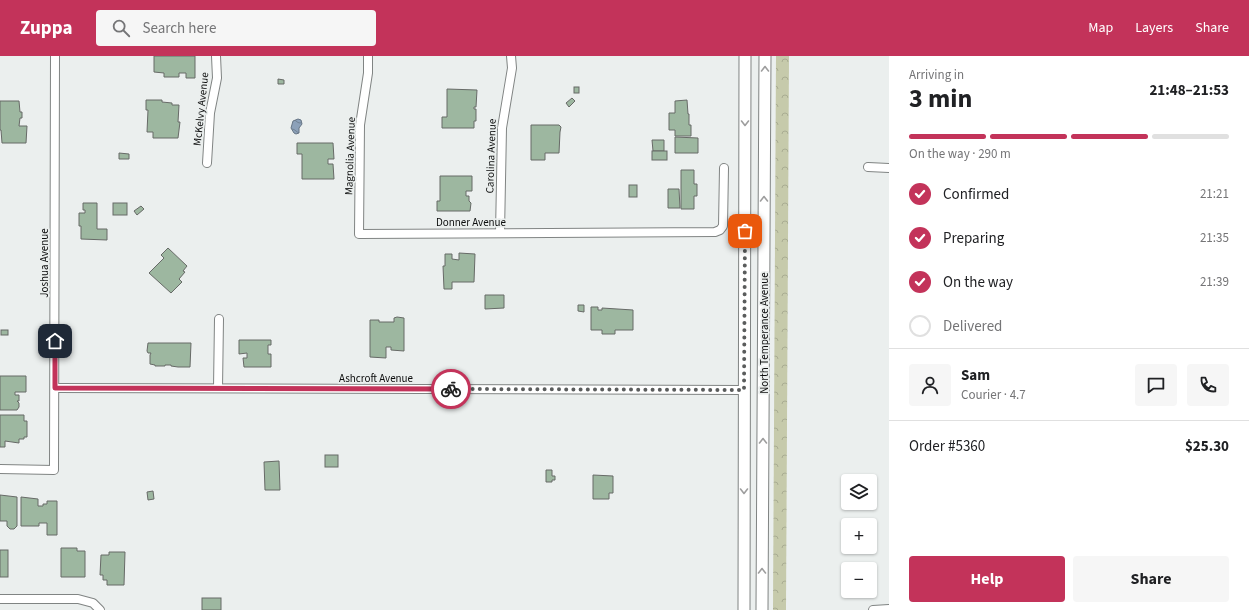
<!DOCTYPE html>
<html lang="en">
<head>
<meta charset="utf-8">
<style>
	body { margin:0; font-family:"Source Sans 3",sans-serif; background:#f6f6f6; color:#202124; height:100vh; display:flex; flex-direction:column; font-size:15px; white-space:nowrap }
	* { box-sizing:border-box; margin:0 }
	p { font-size:13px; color:#757577 }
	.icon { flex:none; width:22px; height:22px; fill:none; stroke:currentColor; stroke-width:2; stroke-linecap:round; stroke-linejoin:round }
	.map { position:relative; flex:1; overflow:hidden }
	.panel { display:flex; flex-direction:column; background:#fff; width:360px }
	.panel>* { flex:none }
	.tools { position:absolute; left:841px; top:418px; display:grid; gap:8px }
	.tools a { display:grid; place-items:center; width:36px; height:36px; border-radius:4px; background:#fff; box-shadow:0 1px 3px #0004; font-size:20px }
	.pin { position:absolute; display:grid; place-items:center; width:34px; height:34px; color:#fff; margin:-17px; border-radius:8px; box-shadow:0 2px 6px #0006 }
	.courier { position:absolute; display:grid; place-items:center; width:40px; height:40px; margin:-20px; border:3px solid #c3335a; border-radius:50%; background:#fff; color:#222; box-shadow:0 1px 5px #0007 }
	.overview em { font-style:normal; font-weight:700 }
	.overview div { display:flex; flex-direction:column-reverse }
	.overview { display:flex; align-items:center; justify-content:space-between; height:68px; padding:0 20px }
	h1 { font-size:26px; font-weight:700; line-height:30px }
	.bar { display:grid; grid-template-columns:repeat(4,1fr); gap:6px 4px; align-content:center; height:48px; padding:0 20px }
	.bar i { height:5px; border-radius:3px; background:#e0e0e0 }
	.bar .active { background:#c3335a }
	.bar p { grid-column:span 4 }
	.line { display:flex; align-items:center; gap:10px; padding:0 20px; border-top:1px solid #e0e0e0 }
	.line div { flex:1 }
	.round { display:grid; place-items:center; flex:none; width:42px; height:42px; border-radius:4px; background:#f6f6f6 }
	ol { padding:0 20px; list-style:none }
	li { display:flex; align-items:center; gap:12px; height:44px }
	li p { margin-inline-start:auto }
	li .icon { padding:4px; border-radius:50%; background:#c3335a; color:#fff; stroke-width:4 }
	li:last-child { color:#757577 }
	li i { width:22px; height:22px; border:2px solid #e0e0e0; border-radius:50% }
	.primary-button { display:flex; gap:8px; margin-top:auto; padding:8px 20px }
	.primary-button a { flex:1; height:46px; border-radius:4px; background:#c3335a; color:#fff; font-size:16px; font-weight:700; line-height:46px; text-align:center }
	.primary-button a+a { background:#f6f6f6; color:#202124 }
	header { display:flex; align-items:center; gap:24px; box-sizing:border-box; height:56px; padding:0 20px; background:#c3335a; color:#fff }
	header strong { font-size:19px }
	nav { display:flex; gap:22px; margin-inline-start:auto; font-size:14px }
	.search { width:280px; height:36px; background:#f6f6f6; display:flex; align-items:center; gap:10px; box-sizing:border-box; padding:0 14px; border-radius:4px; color:#757577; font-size:15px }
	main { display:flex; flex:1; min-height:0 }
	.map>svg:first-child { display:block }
	.park { fill:url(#park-crowns) }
	.water { fill:url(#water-waves); stroke:#667585 }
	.building { fill:#9db7a0; stroke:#676a67 }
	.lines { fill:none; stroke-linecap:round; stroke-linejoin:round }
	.street-casing { stroke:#808483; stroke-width:10 }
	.secondary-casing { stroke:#808483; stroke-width:13 }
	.street { stroke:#fff; stroke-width:8 }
	.secondary { stroke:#fff; stroke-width:11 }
	.oneway { stroke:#9e9e9e }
	.done { stroke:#5a5c5c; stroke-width:4; stroke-dasharray:0 7.2 }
	.route { stroke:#c3335a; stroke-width:5 }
	.labels { text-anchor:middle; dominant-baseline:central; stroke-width:3.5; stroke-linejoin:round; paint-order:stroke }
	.street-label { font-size:11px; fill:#0c0d0d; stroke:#ebefee }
</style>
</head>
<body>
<header>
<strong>Zuppa</strong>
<div class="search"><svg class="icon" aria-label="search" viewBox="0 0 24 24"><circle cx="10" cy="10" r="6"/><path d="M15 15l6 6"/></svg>Search here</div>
<nav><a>Map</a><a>Layers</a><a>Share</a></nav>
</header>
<main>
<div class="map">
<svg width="889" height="554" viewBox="0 0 889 554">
	<defs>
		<pattern id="park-crowns" width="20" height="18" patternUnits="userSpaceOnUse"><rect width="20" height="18" fill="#c6caab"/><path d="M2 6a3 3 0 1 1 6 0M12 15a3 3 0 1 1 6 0" fill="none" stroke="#a9ac92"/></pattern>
		<pattern id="water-waves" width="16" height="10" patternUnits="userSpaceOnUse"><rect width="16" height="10" fill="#8ca1b9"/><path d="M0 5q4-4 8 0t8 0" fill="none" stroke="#718295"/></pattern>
	</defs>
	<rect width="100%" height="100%" fill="#ebefee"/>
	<path class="park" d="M776 0H789L786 554H773Z"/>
	<path class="water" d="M298 63 301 64 302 68 299 72V77L296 78 294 77 291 72 293 65Z"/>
	<g class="building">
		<path d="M154 0H195V22H186V17H179V21H164V17L154 16Z"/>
		<path d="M278 23 284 24V28H278Z"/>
		<rect x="574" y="31" width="5" height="6"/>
		<path d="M447 33 477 34 476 51H474V53H476V65H474V72H442V61H447Z"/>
		<path d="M572 42 575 45 569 51 566 47Z"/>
		<path d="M146 44H162V46L172 47V49H179L178 66H180L178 82H153V76H147L148 54H146Z"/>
		<path d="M687 44 688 58H689V69H691V80H675V74H669V57H675V45Z"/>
		<path d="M0 45H19L20 56H22V62H20L19 70H27L26 87H2L1 74H0Z"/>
		<path d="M531 69H559L561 71 560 76 559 97H545V104H531Z"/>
		<path d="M675 81 698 82V97H675Z"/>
		<path d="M652 84H664V95H653Z"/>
		<path d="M297 87H333L334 103H328V108H333L334 123H302V98H297Z"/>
		<rect x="652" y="95" width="15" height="9"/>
		<path d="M119 97 129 98V103H119Z"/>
		<path d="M681 114H694V128H697V140H694V153H681Z"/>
		<path d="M440 120H472V135H466V140H469V145L471 147 470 155H437V145H440Z"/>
		<rect x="629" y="129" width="8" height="12"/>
		<path d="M668 133H679L680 152H668Z"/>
		<path d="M83 147H97V173H107V184L81 183V170H79V157H85V154H83Z"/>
		<rect x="113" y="147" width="14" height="12"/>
		<path d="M141 150 144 153 137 159 134 155Z"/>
		<path d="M168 192 187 210 183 215 185 216 179 223 182 226 171 237 149 217 164 202 161 199Z"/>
		<path d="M459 197 475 198 474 226H452V233H444L443 210H445V198H452V203L459 204Z"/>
		<path d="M485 239H504V252L485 253Z"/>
		<path d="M578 249H584V256L578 255Z"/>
		<path d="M591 251H598V254H602V252L633 254V274H615V278H602V274H591Z"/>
		<path d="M397 261 404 262V295L391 294V291H386V302L370 301V264H379V266H394V262Z"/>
		<rect x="1" y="274" width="7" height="5"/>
		<path d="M239 284H271V289H268V298H271V311H244L243 302H247V297L239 298Z"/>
		<path d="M148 287H191L190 311H178L171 310V309H165V310H155V309L150 308V299L151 297H148L147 295Z"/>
		<path d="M0 320H26V336H15V339H19V345H17L19 347V351L17 354H0Z"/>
		<path d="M0 359H24V365H27V381H24V383H19V387L5 385V391H0Z"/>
		<rect x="325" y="399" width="13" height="12"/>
		<path d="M279 405 280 434H265L264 406Z"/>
		<path d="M546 414H552V420H555V424H552V426H546Z"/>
		<path d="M593 419 613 420V437H609V443H593Z"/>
		<path d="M153 435 154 443 148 444 147 436Z"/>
		<path d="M0 439 17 441V470L14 473H10L7 470V465H0Z"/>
		<path d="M21 441 38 443V450H43V448H47V445H57V479H47V467H39V470H21Z"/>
		<path d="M61 492H77V495H85V521H61Z"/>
		<rect x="0" y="494" width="8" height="27"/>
		<path d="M109 496H125L124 529H107V524H103V519H100L101 499H109Z"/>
		<rect x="202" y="542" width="19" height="12"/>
	</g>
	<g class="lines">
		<defs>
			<g id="street">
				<path d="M368 0V17L360 69 359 178 715 176 720 174 723 170 724 112"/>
				<path d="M207 107 210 57 217 22 216 0"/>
				<path d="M868 111 889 112"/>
				<path d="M500 177 502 72 512 12 511 0"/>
				<path d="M55 332 745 334"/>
				<path d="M218 332 219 263"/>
				<path d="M0 413 54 414 55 0"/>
				<path d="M0 543H78L93 547 100 554"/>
				<path d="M873 554 889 553"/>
			</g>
			<g id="secondary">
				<path d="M744 554 745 0"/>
				<path d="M762 554 765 0"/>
			</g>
		</defs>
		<use href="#street" class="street-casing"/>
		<use href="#secondary" class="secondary-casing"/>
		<use href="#street" class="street"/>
		<use href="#secondary" class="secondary"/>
	</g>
	<defs><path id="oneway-chevron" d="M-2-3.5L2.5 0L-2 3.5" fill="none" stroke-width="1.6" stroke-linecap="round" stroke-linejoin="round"/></defs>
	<g class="oneway">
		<use href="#oneway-chevron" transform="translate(765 13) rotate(-90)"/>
		<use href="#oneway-chevron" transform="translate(745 67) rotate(90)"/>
		<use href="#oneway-chevron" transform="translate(764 143) rotate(-90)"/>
		<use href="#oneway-chevron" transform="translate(763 385) rotate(-90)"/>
		<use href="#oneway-chevron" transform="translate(744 435) rotate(90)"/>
		<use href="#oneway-chevron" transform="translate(762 515) rotate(-90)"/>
	</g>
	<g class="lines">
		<path class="done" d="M451 333 744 334 745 175"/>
		<path class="route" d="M55 285V332L451 333"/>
	</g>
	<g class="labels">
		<g class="street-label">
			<text transform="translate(201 53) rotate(-84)">McKelvy Avenue</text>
			<text transform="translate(350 100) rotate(-88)">Magnolia Avenue</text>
			<text transform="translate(491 100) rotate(-88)">Carolina Avenue</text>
			<text x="471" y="166">Donner Avenue</text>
			<text transform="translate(44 207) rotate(-90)">Joshua Avenue</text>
			<text transform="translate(764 277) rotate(-90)">North Temperance Avenue</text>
			<text x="376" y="322">Ashcroft Avenue</text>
		</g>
	</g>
</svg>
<div class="tools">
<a><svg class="icon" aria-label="layers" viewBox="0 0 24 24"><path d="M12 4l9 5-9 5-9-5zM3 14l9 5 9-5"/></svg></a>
<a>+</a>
<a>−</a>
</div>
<div class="pin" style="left:745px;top:175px;background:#ea580c"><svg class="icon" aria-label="bag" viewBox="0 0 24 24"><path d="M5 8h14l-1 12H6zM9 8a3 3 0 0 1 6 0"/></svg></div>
<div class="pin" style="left:55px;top:285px;background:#1f2937"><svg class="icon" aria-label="home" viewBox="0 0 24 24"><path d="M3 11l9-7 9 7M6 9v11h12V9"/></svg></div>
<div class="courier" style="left:451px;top:333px"><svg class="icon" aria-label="bike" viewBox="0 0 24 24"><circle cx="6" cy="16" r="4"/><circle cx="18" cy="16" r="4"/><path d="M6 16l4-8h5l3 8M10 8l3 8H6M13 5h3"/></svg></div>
</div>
<section class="panel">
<div class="overview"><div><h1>3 min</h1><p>Arriving in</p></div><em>21:48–21:53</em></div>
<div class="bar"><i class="active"></i><i class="active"></i><i class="active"></i><i></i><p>On the way · 290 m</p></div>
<ol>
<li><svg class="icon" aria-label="check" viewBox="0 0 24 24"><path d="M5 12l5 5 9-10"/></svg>Confirmed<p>21:21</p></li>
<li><svg class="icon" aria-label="check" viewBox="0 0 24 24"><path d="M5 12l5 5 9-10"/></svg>Preparing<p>21:35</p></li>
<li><svg class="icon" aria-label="check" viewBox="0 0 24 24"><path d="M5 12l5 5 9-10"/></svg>On the way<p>21:39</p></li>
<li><i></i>Delivered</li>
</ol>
<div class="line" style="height:72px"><a class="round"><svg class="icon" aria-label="person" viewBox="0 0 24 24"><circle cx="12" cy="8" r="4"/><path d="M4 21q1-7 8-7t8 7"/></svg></a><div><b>Sam</b><p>Courier · 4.7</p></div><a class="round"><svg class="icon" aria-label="chat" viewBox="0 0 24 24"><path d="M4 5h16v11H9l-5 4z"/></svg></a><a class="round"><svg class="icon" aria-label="phone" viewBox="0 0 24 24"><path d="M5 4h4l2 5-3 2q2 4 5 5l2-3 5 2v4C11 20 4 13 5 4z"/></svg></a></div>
<div class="line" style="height:52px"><div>Order #5360</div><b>$25.30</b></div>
<div class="primary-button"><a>Help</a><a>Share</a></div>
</section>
</main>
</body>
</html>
